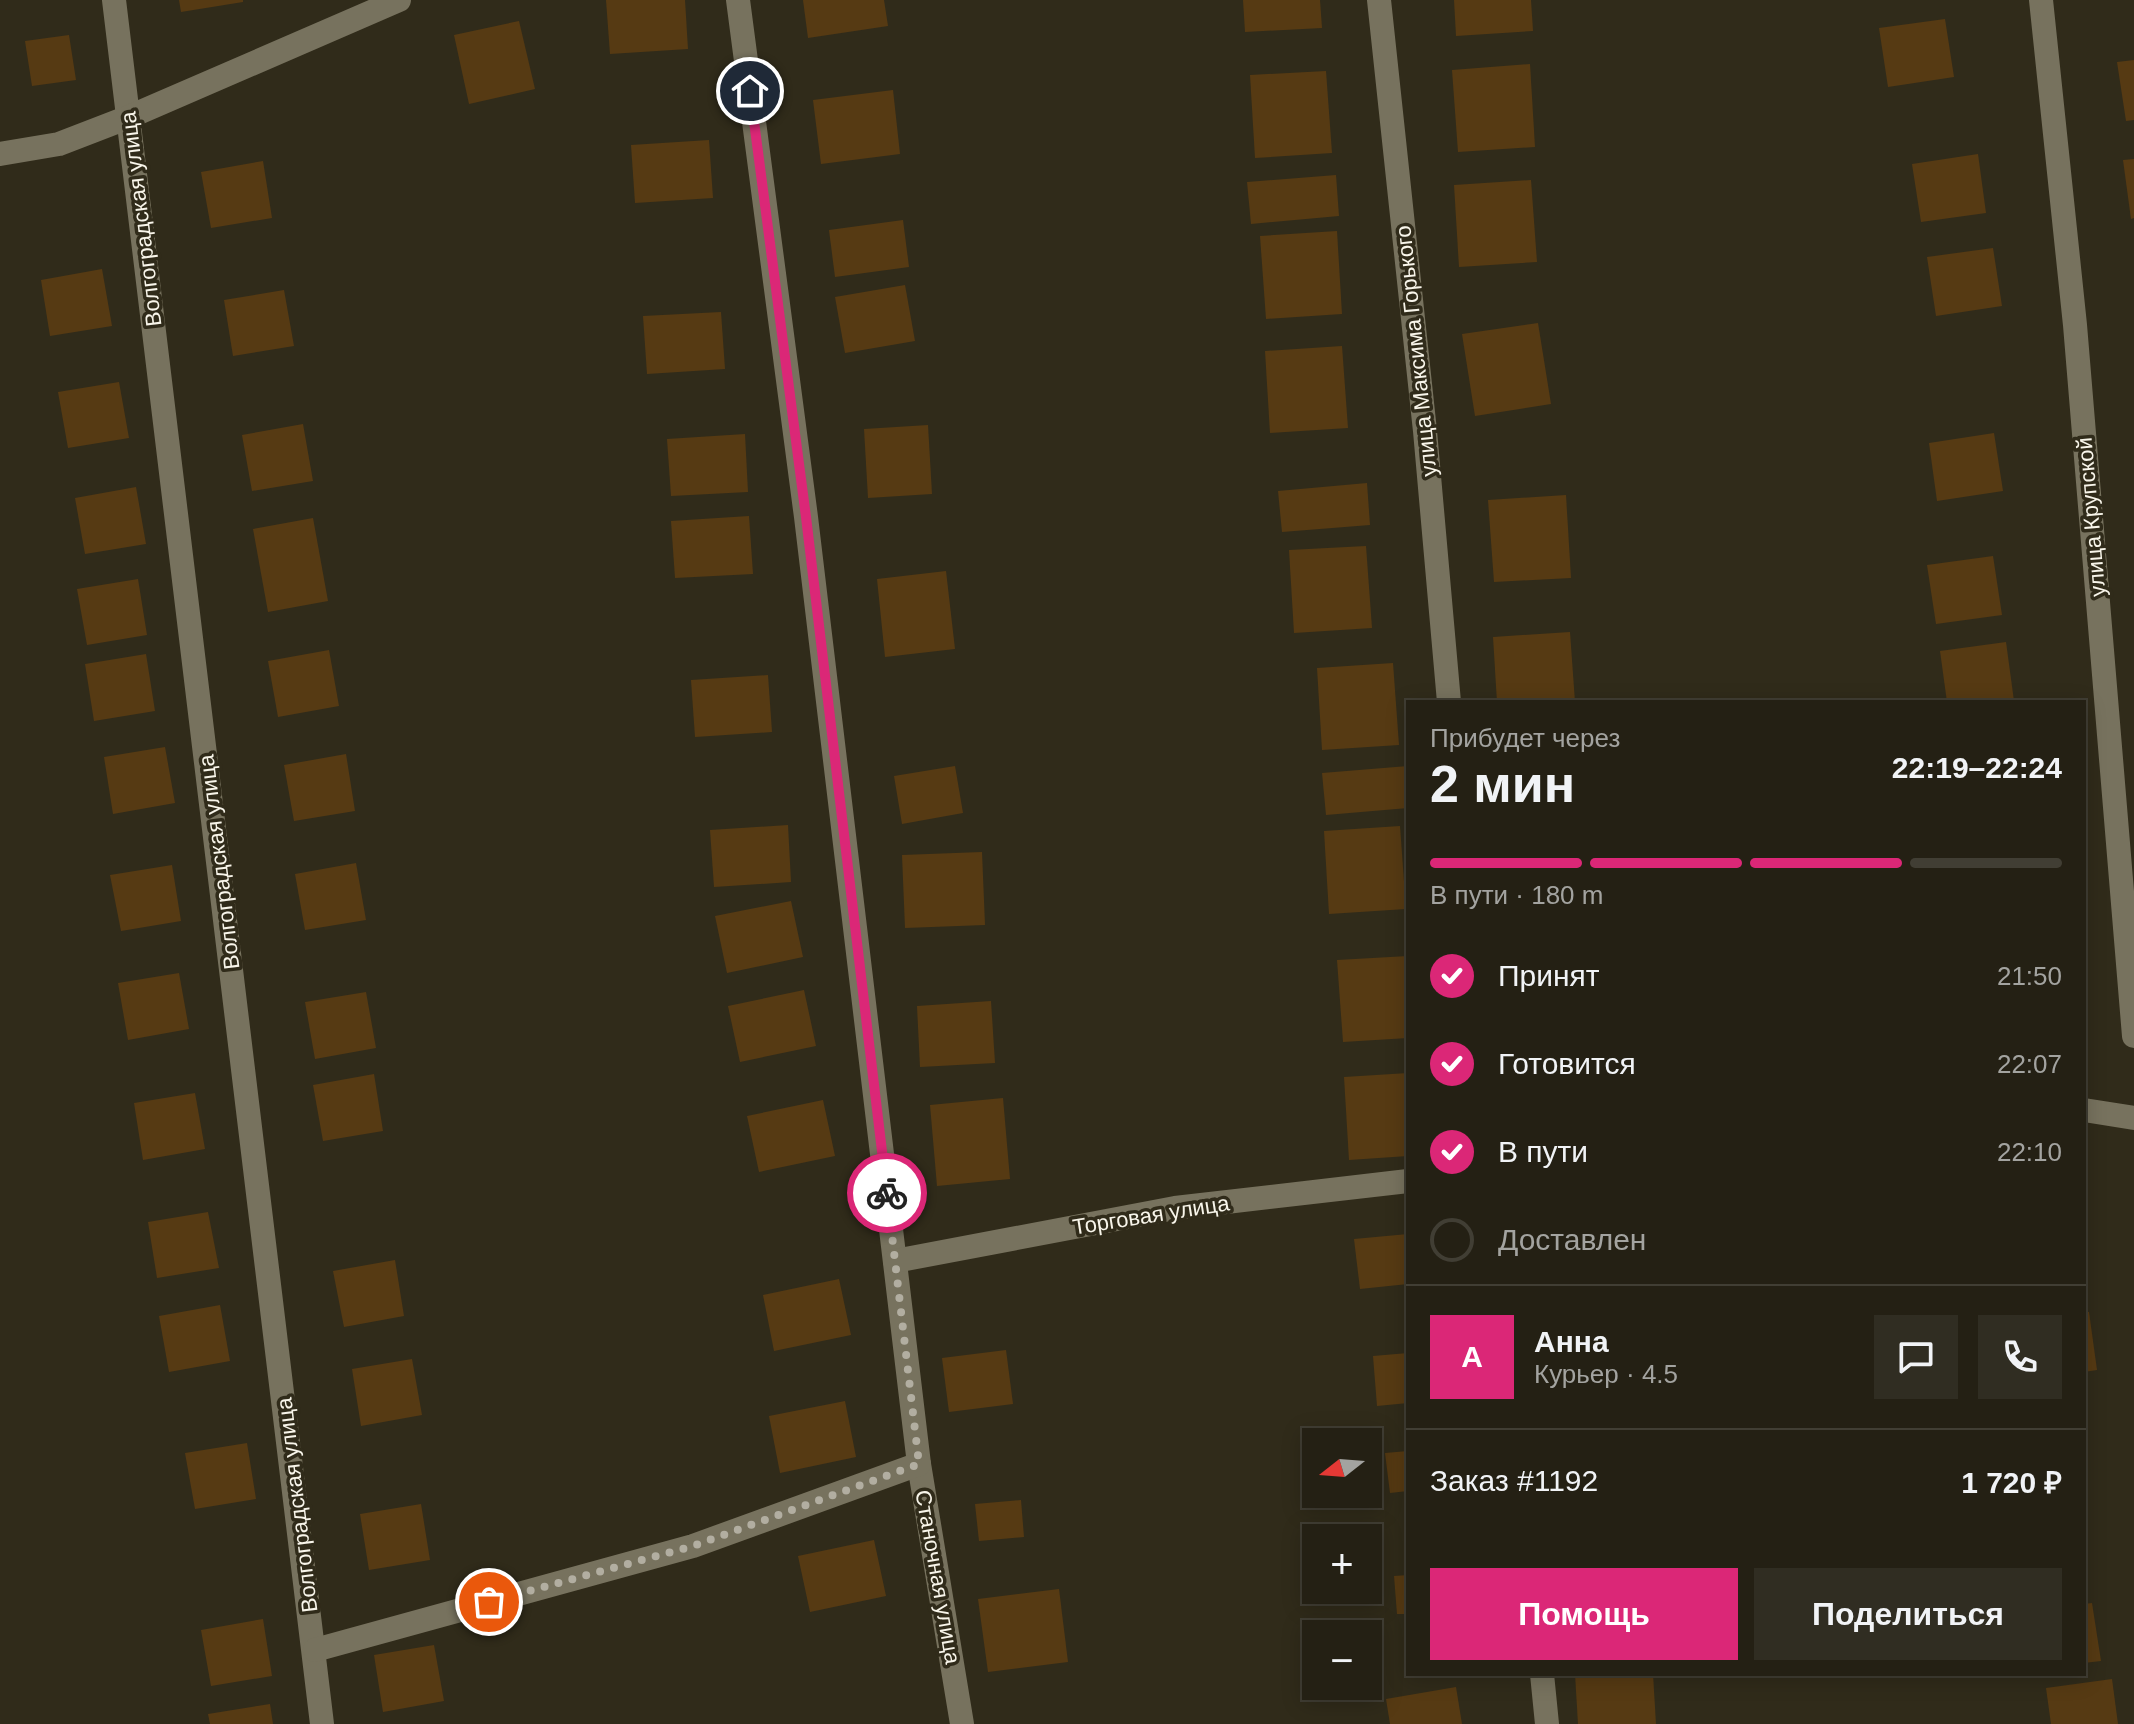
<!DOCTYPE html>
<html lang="ru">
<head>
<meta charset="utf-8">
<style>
	body { margin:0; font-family:Arial,sans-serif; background:#302d22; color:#f1f3f6; height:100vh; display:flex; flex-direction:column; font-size:30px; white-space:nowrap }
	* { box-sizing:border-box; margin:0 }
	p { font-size:26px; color:#a3a3a0 }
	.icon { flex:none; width:44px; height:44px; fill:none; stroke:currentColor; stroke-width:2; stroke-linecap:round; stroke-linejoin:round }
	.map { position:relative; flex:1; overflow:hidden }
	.details { position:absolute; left:1406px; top:700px; width:680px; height:976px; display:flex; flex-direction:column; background:#242014; border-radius:0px; box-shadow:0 4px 20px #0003,0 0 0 2px #413e34 }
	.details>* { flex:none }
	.needle { width:52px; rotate:253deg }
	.controls { position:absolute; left:1302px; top:1428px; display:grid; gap:16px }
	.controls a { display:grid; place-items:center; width:80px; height:80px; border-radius:0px; background:#242014; box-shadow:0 4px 20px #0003,0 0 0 2px #413e34; font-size:40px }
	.pin { position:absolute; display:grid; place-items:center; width:68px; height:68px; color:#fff; margin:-34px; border:4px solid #fff; border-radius:50%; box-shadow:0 2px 8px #0007 }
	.courier { position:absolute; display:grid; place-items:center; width:80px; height:80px; margin:-40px; border:6px solid #db2777; border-radius:50%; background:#fff; color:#222; box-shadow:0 2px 10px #0007 }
	.summary em { font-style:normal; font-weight:600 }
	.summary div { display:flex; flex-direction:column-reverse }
	.summary { display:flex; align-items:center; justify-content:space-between; height:136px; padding:0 24px }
	h1 { font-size:52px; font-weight:600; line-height:60px }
	.bar { display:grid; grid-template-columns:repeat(4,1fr); gap:12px 8px; align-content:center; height:96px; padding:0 24px }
	.bar i { height:10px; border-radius:6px; background:#413e34 }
	.bar .active { background:#db2777 }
	.bar p { grid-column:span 4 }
	.line { display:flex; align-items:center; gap:20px; padding:0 24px; border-top:2px solid #413e34 }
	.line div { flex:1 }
	.round { display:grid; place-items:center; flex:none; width:84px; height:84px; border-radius:0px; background:#302d22 }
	ol { padding:0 24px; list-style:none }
	li { display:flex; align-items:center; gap:24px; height:88px }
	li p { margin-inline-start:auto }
	li .icon { padding:8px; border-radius:50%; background:#db2777; color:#fff; stroke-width:4 }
	li:last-child { color:#a3a3a0 }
	li i { width:44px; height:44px; border:4px solid #413e34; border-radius:50% }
	.primary-button { display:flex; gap:16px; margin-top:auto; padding:16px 24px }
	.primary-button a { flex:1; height:92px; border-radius:0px; background:#db2777; color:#fff; font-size:32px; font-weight:600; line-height:92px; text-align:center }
	.primary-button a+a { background:#302d22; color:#f1f3f6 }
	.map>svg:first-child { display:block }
	.building { fill:#563a13 }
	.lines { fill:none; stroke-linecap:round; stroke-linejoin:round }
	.minor { stroke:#77725e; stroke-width:24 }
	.done { stroke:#b2aea1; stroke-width:8; stroke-dasharray:0 14.4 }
	.route { stroke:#db2777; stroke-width:10 }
	.labels { text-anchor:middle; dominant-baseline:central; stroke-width:7; stroke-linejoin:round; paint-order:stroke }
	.street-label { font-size:22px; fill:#f8f5ea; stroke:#302b1a }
</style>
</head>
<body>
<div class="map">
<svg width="2134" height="1724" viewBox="0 0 2134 1724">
	<rect width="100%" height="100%" fill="#302b1a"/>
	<g class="building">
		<path d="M179 0H243V2L181 12Z"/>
		<path d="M606 0H685L688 49 610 54Z"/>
		<path d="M803 0H884L888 26 808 38Z"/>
		<path d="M1243 0H1320L1322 28 1245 32Z"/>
		<path d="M1454 0H1531L1533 31 1456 36Z"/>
		<path d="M1945 19 1954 77 1888 87 1879 28Z"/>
		<path d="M519 21 535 89 469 104 454 35Z"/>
		<path d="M69 35 76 80 32 86 25 41Z"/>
		<path d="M2134 60V120L2126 121 2117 62Z"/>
		<path d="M1530 64 1535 147 1458 152 1452 70Z"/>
		<path d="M1326 71 1332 153 1255 158 1250 75Z"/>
		<path d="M893 90 900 154 821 164 813 100Z"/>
		<path d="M709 140 713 198 635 203 631 145Z"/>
		<path d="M1978 154 1986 213 1921 222 1912 164Z"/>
		<path d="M2134 159V218L2131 219 2123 160Z"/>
		<path d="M263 161 272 218 211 228 201 172Z"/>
		<path d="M1336 175 1339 216 1251 224 1247 182Z"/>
		<path d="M1531 180 1537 262 1459 267 1454 185Z"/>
		<path d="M903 220 909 267 835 277 829 230Z"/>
		<path d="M1337 231 1342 314 1266 319 1260 236Z"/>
		<path d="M1993 248 2002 306 1936 316 1927 257Z"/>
		<path d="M102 269 112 326 50 336 41 280Z"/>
		<path d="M905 285 915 341 845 353 835 297Z"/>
		<path d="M284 290 294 346 233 356 224 300Z"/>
		<path d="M721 312 725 369 647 374 643 316Z"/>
		<path d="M1538 323 1551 404 1475 416 1462 334Z"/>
		<path d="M1342 346 1348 428 1270 433 1265 351Z"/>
		<path d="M119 382 129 438 68 448 58 392Z"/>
		<path d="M303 424 313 481 252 491 242 435Z"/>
		<path d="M928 425 932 494 868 498 864 429Z"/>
		<path d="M1994 433 2003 491 1937 501 1929 443Z"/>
		<path d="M745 434 748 492 671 496 667 439Z"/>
		<path d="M1367 483 1370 525 1282 532 1278 491Z"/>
		<path d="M136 487 146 544 85 554 75 498Z"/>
		<path d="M1566 495 1571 578 1494 582 1488 500Z"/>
		<path d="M749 516 753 574 675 578 671 521Z"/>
		<path d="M313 518 328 601 268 612 253 529Z"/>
		<path d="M1366 546 1372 628 1294 633 1289 550Z"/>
		<path d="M1993 556 2002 615 1936 624 1927 565Z"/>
		<path d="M946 571 955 649 885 657 877 579Z"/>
		<path d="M138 579 147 635 87 645 77 589Z"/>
		<path d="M1570 632 1575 702H1497L1493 637Z"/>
		<path d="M2006 642 2014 701 1947 702 1940 651Z"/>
		<path d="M329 650 339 706 278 717 268 661Z"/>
		<path d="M146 654 155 711 94 721 85 664Z"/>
		<path d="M1393 663 1399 745 1322 750 1317 668Z"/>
		<path d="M768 675 772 732 695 737 691 680Z"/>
		<path d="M165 747 175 803 113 814 104 757Z"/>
		<path d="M346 754 355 811 294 821 284 765Z"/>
		<path d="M955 766 963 813 902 824 894 776Z"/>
		<path d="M1408 766V808L1326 815 1322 773Z"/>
		<path d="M788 825 791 882 714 887 710 830Z"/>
		<path d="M1400 826 1406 909 1329 914 1324 831Z"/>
		<path d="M982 852 985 925 905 928 902 855Z"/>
		<path d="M356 863 366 920 305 930 295 874Z"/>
		<path d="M172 865 181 921 121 931 110 875Z"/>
		<path d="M791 901 803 957 727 973 715 916Z"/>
		<path d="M1408 956V1038L1343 1042 1337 960Z"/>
		<path d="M179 973 189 1029 128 1040 118 983Z"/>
		<path d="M804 990 816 1046 740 1062 728 1006Z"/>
		<path d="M366 992 376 1048 315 1059 305 1002Z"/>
		<path d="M991 1001 995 1063 920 1067 917 1006Z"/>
		<path d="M1408 1073V1156L1349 1160 1344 1077Z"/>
		<path d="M374 1074 383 1131 323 1141 313 1085Z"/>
		<path d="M195 1093 205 1149 143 1160 134 1103Z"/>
		<path d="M1003 1098 1010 1179 937 1186 930 1105Z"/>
		<path d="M823 1100 835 1156 759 1172 747 1116Z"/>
		<path d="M208 1212 219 1268 157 1278 148 1222Z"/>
		<path d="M1408 1234V1284L1360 1289 1354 1239Z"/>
		<path d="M395 1260 404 1316 344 1327 333 1271Z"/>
		<path d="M839 1279 851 1335 774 1351 763 1295Z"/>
		<path d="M220 1305 230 1361 169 1372 159 1316Z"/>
		<path d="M2084 1312H2089L2097 1370 2084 1372Z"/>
		<path d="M1006 1350 1013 1404 949 1412 942 1358Z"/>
		<path d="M1408 1353V1403L1377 1406 1373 1356Z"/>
		<path d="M412 1359 422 1415 361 1426 352 1369Z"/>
		<path d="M845 1401 856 1457 780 1473 769 1416Z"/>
		<path d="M247 1443 256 1499 195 1509 185 1453Z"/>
		<path d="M1408 1451V1491L1390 1493 1385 1453Z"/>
		<path d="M1021 1500 1024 1537 979 1541 975 1504Z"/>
		<path d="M421 1504 430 1560 369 1570 360 1514Z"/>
		<path d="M874 1540 886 1596 810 1612 798 1556Z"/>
		<path d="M1408 1575V1614H1397L1394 1576Z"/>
		<path d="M1059 1589 1068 1662 988 1672 978 1599Z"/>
		<path d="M2092 1603 2101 1661 2084 1663V1604Z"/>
		<path d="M263 1619 272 1676 211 1686 201 1630Z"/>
		<path d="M434 1645 444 1701 383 1712 374 1655Z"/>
		<path d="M1575 1674H1653L1656 1724H1578Z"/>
		<path d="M2112 1679 2118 1724H2051L2046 1688Z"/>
		<path d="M1456 1687 1462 1724H1390L1386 1699Z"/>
		<path d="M270 1704 273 1724H210L208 1714Z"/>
	</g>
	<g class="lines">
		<g class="minor">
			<path d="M114 0 322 1724"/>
			<path d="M738 0 806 517 919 1464 962 1724"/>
			<path d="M1379 0 1425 431 1449 702"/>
			<path d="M2041 0 2075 325 2134 1036"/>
			<path d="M0 154 59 144 129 117 399 0"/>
			<path d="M2084 1110 2134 1118"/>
			<path d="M895 1261 1175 1208 1408 1181"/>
			<path d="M315 1650 693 1546 919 1464"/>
			<path d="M1542 1674 1547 1724"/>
		</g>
	</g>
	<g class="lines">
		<path class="done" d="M489 1602 693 1546 919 1464 887 1193"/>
		<path class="route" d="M750 91 806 517 887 1193"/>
	</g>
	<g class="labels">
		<g class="street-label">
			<text transform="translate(141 219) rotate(-97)">Волгоградская улица</text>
			<text transform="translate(1416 351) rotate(-96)">улица Максима Горького</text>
			<text transform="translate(2091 517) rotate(-95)">улица Крупской</text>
			<text transform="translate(219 862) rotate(-97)">Волгоградская улица</text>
			<text transform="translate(1151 1215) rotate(-9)">Торговая улица</text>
			<text transform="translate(297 1505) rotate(-97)">Волгоградская улица</text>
			<text transform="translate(938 1577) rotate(80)">Станочная улица</text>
		</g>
	</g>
</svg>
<div class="controls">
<a><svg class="needle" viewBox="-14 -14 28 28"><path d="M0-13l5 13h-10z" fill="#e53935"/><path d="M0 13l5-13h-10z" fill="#a3a3a0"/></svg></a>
<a>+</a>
<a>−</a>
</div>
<div class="pin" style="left:489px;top:1602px;background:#ea580c"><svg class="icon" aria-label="bag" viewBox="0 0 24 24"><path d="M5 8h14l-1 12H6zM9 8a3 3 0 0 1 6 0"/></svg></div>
<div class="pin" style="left:750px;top:91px;background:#1f2937"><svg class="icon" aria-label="home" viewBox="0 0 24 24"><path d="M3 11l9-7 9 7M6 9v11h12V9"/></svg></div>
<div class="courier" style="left:887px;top:1193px"><svg class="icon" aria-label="bike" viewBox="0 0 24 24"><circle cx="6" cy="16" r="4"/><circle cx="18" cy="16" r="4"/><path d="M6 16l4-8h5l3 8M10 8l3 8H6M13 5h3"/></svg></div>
<section class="details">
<div class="summary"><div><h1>2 мин</h1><p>Прибудет через</p></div><em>22:19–22:24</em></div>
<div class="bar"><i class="active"></i><i class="active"></i><i class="active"></i><i></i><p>В пути · 180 m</p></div>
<ol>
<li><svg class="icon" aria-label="check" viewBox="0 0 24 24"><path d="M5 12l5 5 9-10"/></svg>Принят<p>21:50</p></li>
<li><svg class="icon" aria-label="check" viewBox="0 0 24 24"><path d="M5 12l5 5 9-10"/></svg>Готовится<p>22:07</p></li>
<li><svg class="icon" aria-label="check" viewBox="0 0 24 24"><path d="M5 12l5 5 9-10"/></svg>В пути<p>22:10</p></li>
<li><i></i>Доставлен</li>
</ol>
<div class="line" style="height:144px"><b class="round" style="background:#db2777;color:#fff">А</b><div><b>Анна</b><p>Курьер · 4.5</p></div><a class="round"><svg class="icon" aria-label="chat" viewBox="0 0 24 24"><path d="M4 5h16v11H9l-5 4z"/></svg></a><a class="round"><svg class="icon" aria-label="phone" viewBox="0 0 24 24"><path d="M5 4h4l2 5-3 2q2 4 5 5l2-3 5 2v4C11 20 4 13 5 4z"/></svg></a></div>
<div class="line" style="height:104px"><div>Заказ #1192</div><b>1 720 ₽</b></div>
<div class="primary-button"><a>Помощь</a><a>Поделиться</a></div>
</section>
</div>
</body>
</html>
